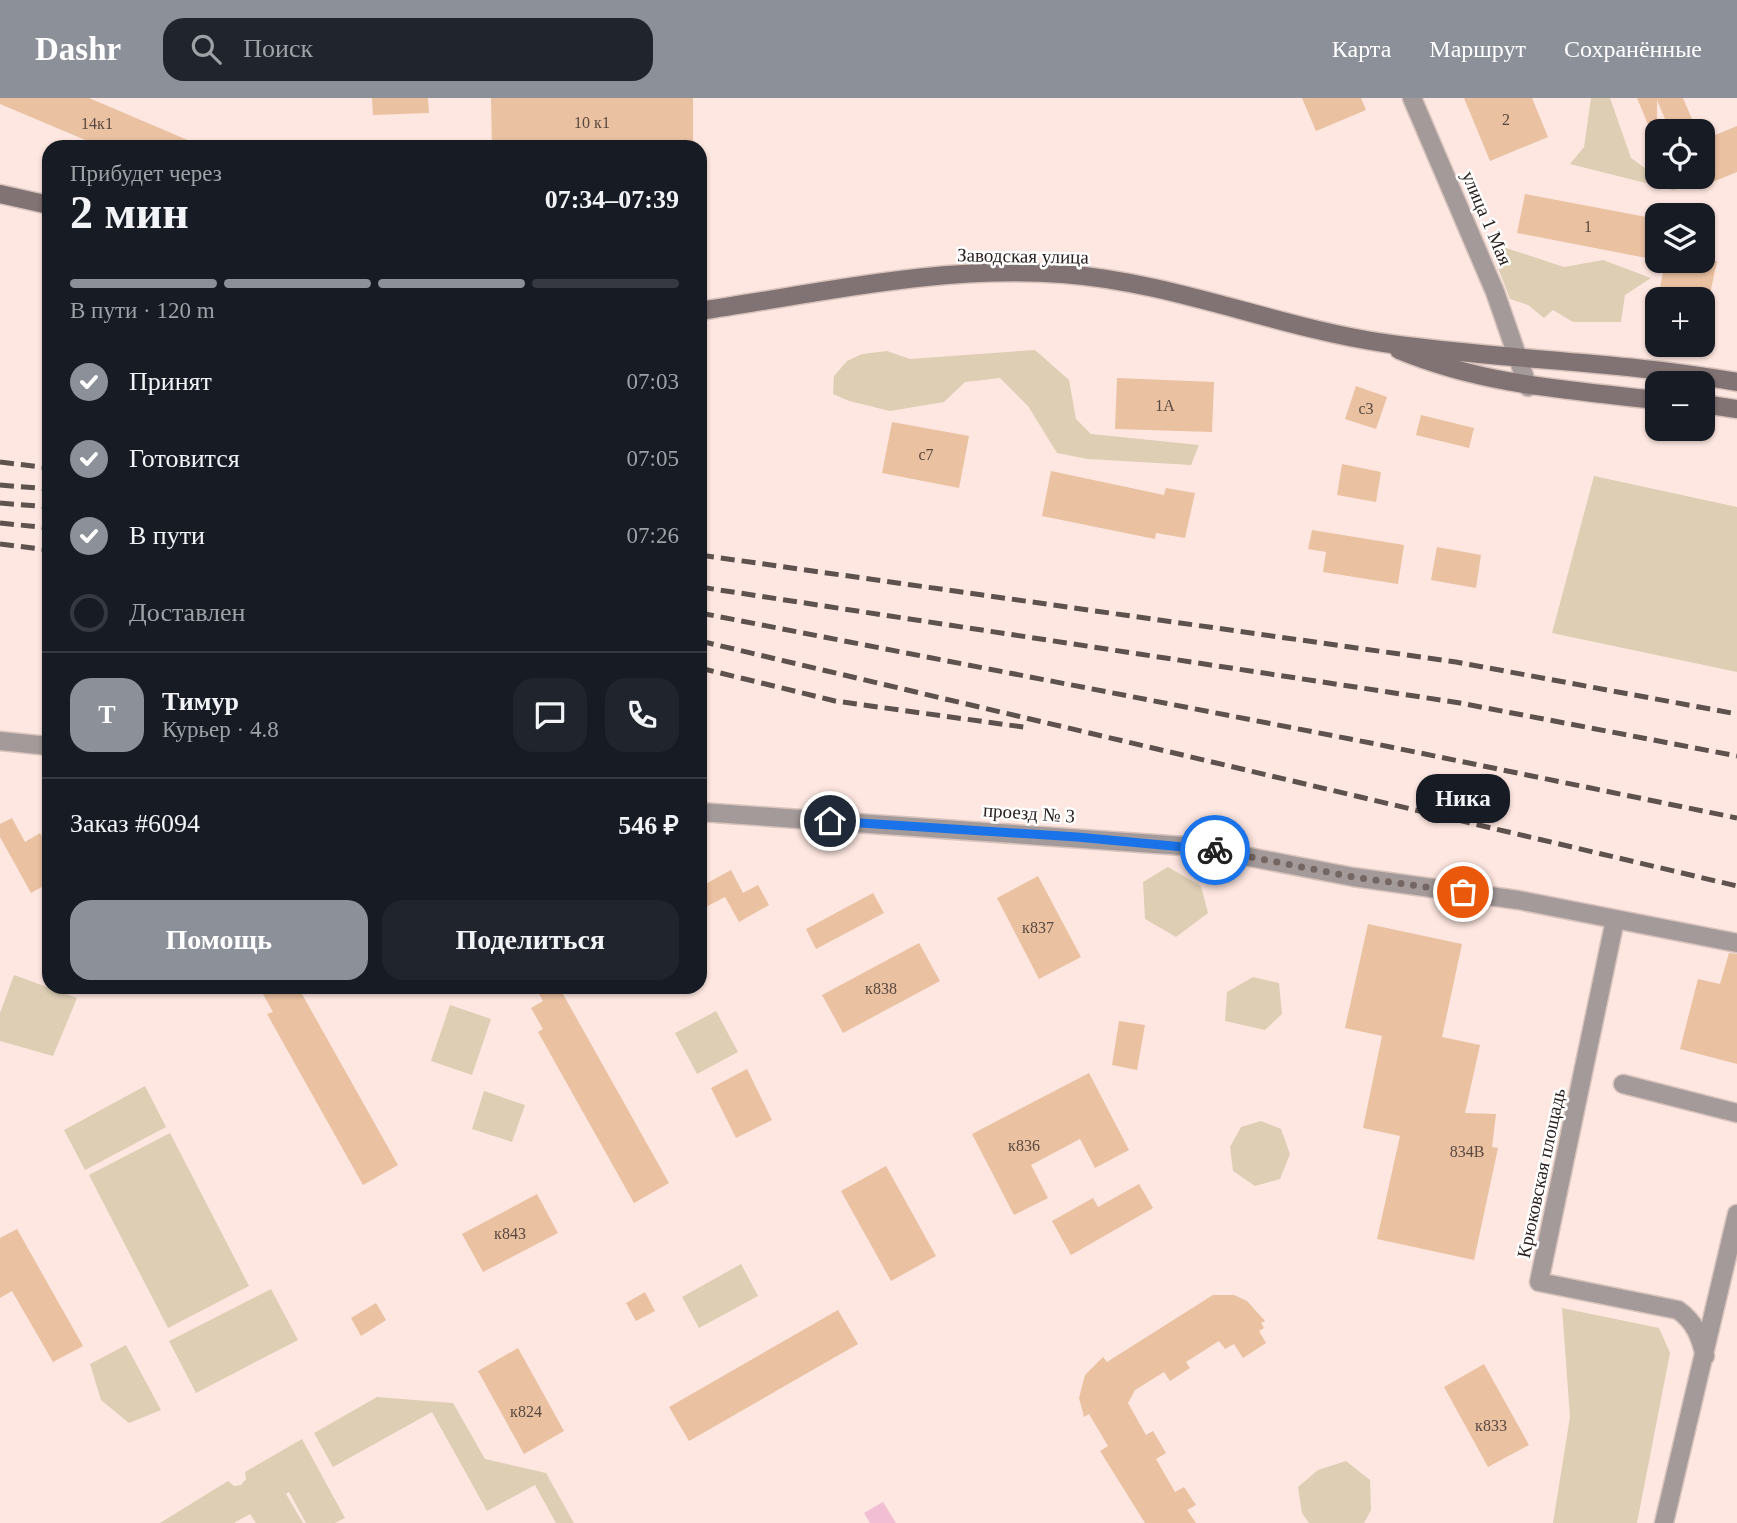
<!DOCTYPE html>
<html lang="ru">
<head>
<meta charset="utf-8">
<style>
	body { margin:0; font-family:Georgia,serif; background:#20242c; color:#f1f3f6; height:100vh; display:flex; flex-direction:column; font-size:26px; white-space:nowrap }
	* { box-sizing:border-box; margin:0 }
	p { font-size:23px; color:#9ea1a6 }
	.icon { flex:none; width:38px; height:38px; fill:none; stroke:currentColor; stroke-width:2; stroke-linecap:round; stroke-linejoin:round }
	.map { position:relative; flex:1; overflow:hidden }
	.sheet { position:absolute; left:42px; top:42px; width:665px; height:854px; display:flex; flex-direction:column; background:#171b24; border-radius:21px; box-shadow:0 2px 5px #0004 }
	.sheet>* { flex:none }
	.fabs { position:absolute; left:1645px; top:21px; display:grid; gap:14px }
	.fabs a { display:grid; place-items:center; width:70px; height:70px; border-radius:14px; background:#171b24; box-shadow:0 2px 5px #0004; font-size:35px }
	.pin { position:absolute; display:grid; place-items:center; width:60px; height:60px; color:#fff; margin:-30px; border:4px solid #fff; border-radius:50%; box-shadow:0 2px 7px #0007 }
	.courier { position:absolute; display:grid; place-items:center; width:70px; height:70px; margin:-35px; border:5px solid #1a73e8; border-radius:50%; background:#fff; color:#222; box-shadow:0 2px 9px #0007 }
	.bubble { position:absolute; height:49px; border-radius:21px; background:#171b24; box-shadow:0 2px 5px #0004; font-size:23px; font-weight:700; line-height:49px; text-align:center }
	.head em { font-style:normal; font-weight:700 }
	.head div { display:flex; flex-direction:column-reverse }
	.head { display:flex; align-items:center; justify-content:space-between; height:119px; padding:0 28px }
	h1 { font-size:46px; font-weight:700; line-height:52px }
	.bar { display:grid; grid-template-columns:repeat(4,1fr); gap:10px 7px; align-content:center; height:84px; padding:0 28px }
	.bar i { height:9px; border-radius:5px; background:#363941 }
	.bar .on { background:#8c9099 }
	.bar p { grid-column:span 4 }
	.line { display:flex; align-items:center; gap:18px; padding:0 28px; border-top:2px solid #363941 }
	.line div { flex:1 }
	.round { display:grid; place-items:center; flex:none; width:74px; height:74px; border-radius:21px; background:#20242c }
	ol { padding:0 28px; list-style:none }
	li { display:flex; align-items:center; gap:21px; height:77px }
	li p { margin-inline-start:auto }
	li .icon { padding:7px; border-radius:50%; background:#8c9099; color:#fff; stroke-width:4 }
	li:last-child { color:#9ea1a6 }
	li i { width:38px; height:38px; border:4px solid #363941; border-radius:50% }
	.primary-button { display:flex; gap:14px; margin-top:auto; padding:14px 28px }
	.primary-button a { flex:1; height:80px; border-radius:21px; background:#8c9099; color:#fff; font-size:28px; font-weight:700; line-height:80px; text-align:center }
	.primary-button a+a { background:#20242c; color:#f1f3f6 }
	header { display:flex; align-items:center; gap:42px; box-sizing:border-box; height:98px; padding:0 35px; background:#8c9099; color:#fff }
	header strong { font-size:33px }
	nav { display:flex; gap:38px; margin-inline-start:auto; font-size:24px }
	.search { width:490px; height:63px; background:#20242c; display:flex; align-items:center; gap:18px; box-sizing:border-box; padding:0 24px; border-radius:21px; color:#9ea1a6; font-size:26px }
	.map>svg:first-child { display:block }
	.green { fill:#deceb4 }
	.water { fill:#f1bed3 }
	.building { fill:#eac1a1 }
	.lines { fill:none; stroke-linecap:round; stroke-linejoin:round }
	.street-casing { stroke:#d8c3bd; stroke-width:21 }
	.secondary-casing { stroke:#d8c3bd; stroke-width:21 }
	.street { stroke:#a49a9a; stroke-width:18 }
	.secondary { stroke:#817273; stroke-width:18 }
	.rail { stroke:#5e524e; stroke-width:5; stroke-dasharray:14 7; stroke-linecap:butt }
	.done { stroke:#746663; stroke-width:7; stroke-dasharray:0 12.6 }
	.route { stroke:#1a73e8; stroke-width:9 }
	.labels { text-anchor:middle; dominant-baseline:central; stroke-width:5; stroke-linejoin:round; paint-order:stroke }
	.number-label { font-size:16px; fill:#5a4940 }
	.street-label { font-size:19px; fill:#2a211f; stroke:#fff }
</style>
</head>
<body>
<header>
<strong>Dashr</strong>
<div class="search"><svg class="icon" aria-label="search" viewBox="0 0 24 24"><circle cx="10" cy="10" r="6"/><path d="M15 15l6 6"/></svg>Поиск</div>
<nav><a>Карта</a><a>Маршрут</a><a>Сохранённые</a></nav>
</header>
<div class="map">
<svg width="1737" height="1425" viewBox="0 0 1737 1425">
	<rect width="100%" height="100%" fill="#fee7e0"/>
	<g class="green">
		<path d="M1591 0H1610L1631 60 1677 93 1570 66 1584 49Z"/>
		<path d="M1488 144 1564 169 1603 162 1651 180 1625 197 1621 224H1573L1553 212 1544 220 1528 207 1510 201Z"/>
		<path d="M1035 252 1069 282 1076 321 1091 336 1199 347 1191 367 1088 361 1057 355 1028 308 1000 280 965 284 944 304 890 313 849 303 833 296 834 278 847 263 862 256 887 253 910 261Z"/>
		<path d="M1594 378 1737 409V574L1552 535Z"/>
		<path d="M1168 769 1201 788 1208 815 1176 839 1145 821 1143 784Z"/>
		<path d="M14 877 77 900 53 958 0 943V915Z"/>
		<path d="M1253 879 1279 885 1282 916 1265 932 1225 923 1227 894Z"/>
		<path d="M450 907 491 921 472 977 431 963Z"/>
		<path d="M716 913 738 954 697 976 675 935Z"/>
		<path d="M145 988 166 1029 85 1072 64 1032Z"/>
		<path d="M484 993 525 1007 512 1044 472 1031Z"/>
		<path d="M1261 1023 1281 1031 1290 1056 1280 1081 1255 1088 1233 1073 1230 1049 1241 1029Z"/>
		<path d="M170 1035 249 1188 168 1230 89 1077Z"/>
		<path d="M741 1166 758 1198 699 1230 682 1199Z"/>
		<path d="M271 1191 298 1242 196 1295 169 1243Z"/>
		<path d="M1562 1210 1659 1230 1670 1255 1637 1425H1553L1570 1319Z"/>
		<path d="M126 1247 161 1312 129 1325 101 1302 90 1266Z"/>
		<path d="M377 1299 453 1305 485 1361 546 1375 574 1425H556L535 1387 487 1413 432 1314 333 1369 314 1335Z"/>
		<path d="M302 1341 345 1420 335 1425H306L289 1394 286 1396 303 1425H256L250 1416 234 1425H160L228 1383 234 1388 241 1387 246 1381 245 1374Z"/>
		<path d="M1346 1363 1370 1382 1371 1412 1364 1425H1309L1302 1415 1298 1389 1318 1372Z"/>
	</g>
	<path class="water" d="M883 1404 896 1425H870L864 1415Z"/>
	<g class="building">
		<path d="M0 0H89L204 49H102L0 6Z"/>
		<path d="M372 0H428L429 15 373 17Z"/>
		<path d="M491 0H693V47L492 49Z"/>
		<path d="M1302 0H1361L1366 12 1316 33Z"/>
		<path d="M1464 0H1532L1548 39 1490 63Z"/>
		<path d="M1637 0H1683L1697 33H1670L1657 2V48Z"/>
		<path d="M1737 28V74L1703 88V42Z"/>
		<path d="M1525 96 1657 121V162L1517 135Z"/>
		<path d="M1665 163H1717L1709 201H1658Z"/>
		<path d="M1117 280 1214 284 1212 334 1115 331Z"/>
		<path d="M1356 288 1387 299 1376 331 1345 321Z"/>
		<path d="M1421 317 1474 330 1469 350 1416 337Z"/>
		<path d="M892 324 969 338 959 390 882 375Z"/>
		<path d="M1342 366 1381 374 1376 404 1337 397Z"/>
		<path d="M1051 373 1164 397 1166 390 1195 395 1185 440 1156 435 1155 441 1042 418Z"/>
		<path d="M1312 432 1404 447 1398 486 1323 474 1326 454 1308 451Z"/>
		<path d="M1437 449 1481 457 1476 490 1431 482Z"/>
		<path d="M12 720 25 744 40 735 49 751V785L31 795 0 739V726Z"/>
		<path d="M731 772 743 795 758 787 769 807 739 824 725 799 700 812V789Z"/>
		<path d="M1038 778 1081 859 1039 881 997 800Z"/>
		<path d="M873 795 884 815 816 851 806 831Z"/>
		<path d="M1368 826 1462 846 1442 939 1480 947 1465 1015 1496 1016 1492 1049 1498 1050 1474 1162 1377 1141 1400 1038 1363 1030 1382 938 1345 930Z"/>
		<path d="M919 845 940 883 843 935 822 897Z"/>
		<path d="M1729 855 1737 856V966L1680 951 1698 881 1720 886Z"/>
		<path d="M259 889H298L398 1067 363 1087 267 916 273 914Z"/>
		<path d="M535 889H559L669 1085 634 1105 538 934 543 931 531 910 543 903Z"/>
		<path d="M1119 923 1145 927 1137 972 1112 967Z"/>
		<path d="M747 971 772 1022 736 1040 711 990Z"/>
		<path d="M1089 975 1129 1052 1095 1070 1080 1041 1031 1067 1048 1100 1014 1117 972 1036Z"/>
		<path d="M886 1068 936 1158 891 1183 841 1093Z"/>
		<path d="M1139 1086 1153 1110 1071 1157 1052 1123 1093 1100 1098 1109Z"/>
		<path d="M537 1096 558 1135 483 1174 462 1136Z"/>
		<path d="M17 1131 83 1248 53 1264 12 1193 0 1200V1140Z"/>
		<path d="M645 1194 655 1213 636 1223 626 1205Z"/>
		<path d="M1213 1197H1234L1247 1203 1265 1223 1261 1225 1264 1230 1259 1233 1266 1245 1243 1260 1234 1246 1225 1251 1219 1243 1186 1264 1190 1270 1170 1283 1164 1274 1135 1292 1128 1305 1146 1337 1153 1333 1166 1355 1156 1361 1175 1394 1184 1389 1196 1407 1187 1412 1196 1425H1145L1100 1353 1108 1348 1089 1316 1084 1319 1079 1300 1085 1277 1103 1259 1107 1264Z"/>
		<path d="M376 1205 386 1222 361 1238 351 1220Z"/>
		<path d="M838 1212 858 1246 689 1343 669 1309Z"/>
		<path d="M518 1250 564 1333 524 1356 478 1273Z"/>
		<path d="M1484 1266 1529 1347 1488 1369 1444 1289Z"/>
	</g>
	<g class="lines">
		<defs>
			<g id="street">
				<path d="M1412 0 1495 194 1528 289"/>
				<path d="M0 643 49 648"/>
				<path d="M700 714 1198 749 1353 779 1518 802 1737 845"/>
				<path d="M1615 822 1539 1184 1678 1212C1695 1224 1700 1238 1705 1258"/>
				<path d="M1623 986 1737 1015"/>
				<path d="M1664 1425 1737 1116"/>
			</g>
			<g id="secondary">
				<path d="M0 96 49 107"/>
				<path d="M700 213C820 195 941 167 1063 176 1173 184 1276 229 1384 245 1501 262 1620 263 1737 284"/>
				<path d="M1399 252C1483 287 1568 292 1657 302"/>
				<path d="M1703 306 1737 311"/>
			</g>
		</defs>
		<use href="#street" class="street-casing"/>
		<use href="#secondary" class="secondary-casing"/>
		<use href="#street" class="street"/>
		<use href="#secondary" class="secondary"/>
		<g class="rail">
			<path d="M0 364 49 370"/>
			<path d="M0 387 49 391"/>
			<path d="M0 405 49 409"/>
			<path d="M0 425 49 430"/>
			<path d="M0 446 49 452"/>
			<path d="M700 457 1456 564 1737 616"/>
			<path d="M700 489 1460 605 1737 658"/>
			<path d="M700 515 1376 646 1737 720"/>
			<path d="M700 543 1737 788"/>
			<path d="M700 570 835 603 1030 630"/>
		</g>
	</g>
	<g class="lines">
		<path class="done" d="M1215 752 1353 779 1463 794"/>
		<path class="route" d="M830 723 1077 739 1215 752"/>
	</g>
	<g class="labels">
		<g class="number-label">
			<text x="1506" y="21">2</text>
			<text x="592" y="24">10 к1</text>
			<text x="97" y="25">14к1</text>
			<text x="1588" y="128">1</text>
			<text x="1165" y="307">1А</text>
			<text x="1366" y="310">с3</text>
			<text x="926" y="356">с7</text>
			<text x="1038" y="829">к837</text>
			<text x="881" y="890">к838</text>
			<text x="1024" y="1047">к836</text>
			<text x="1467" y="1053">834В</text>
			<text x="510" y="1135">к843</text>
			<text x="526" y="1313">к824</text>
			<text x="1491" y="1327">к833</text>
		</g>
		<g class="street-label">
			<text transform="translate(1487 120) rotate(67)">улица 1 Мая</text>
			<text transform="translate(1023 158) rotate(1)">Заводская улица</text>
			<text transform="translate(1029 715) rotate(4)">проезд № 3</text>
			<text transform="translate(1541 1075) rotate(-78)">Крюковская площадь</text>
		</g>
	</g>
</svg>
<div class="fabs">
<a><svg class="icon" aria-label="locate" viewBox="0 0 24 24"><circle cx="12" cy="12" r="6"/><path d="M12 2v4M12 18v4M2 12h4M18 12h4"/></svg></a>
<a><svg class="icon" aria-label="layers" viewBox="0 0 24 24"><path d="M12 4l9 5-9 5-9-5zM3 14l9 5 9-5"/></svg></a>
<a>+</a>
<a>−</a>
</div>
<div class="pin" style="left:1463px;top:794px;background:#ea580c"><svg class="icon" aria-label="bag" viewBox="0 0 24 24"><path d="M5 8h14l-1 12H6zM9 8a3 3 0 0 1 6 0"/></svg></div>
<div class="pin" style="left:830px;top:723px;background:#1f2937"><svg class="icon" aria-label="home" viewBox="0 0 24 24"><path d="M3 11l9-7 9 7M6 9v11h12V9"/></svg></div>
<div class="courier" style="left:1215px;top:752px"><svg class="icon" aria-label="bike" viewBox="0 0 24 24"><circle cx="6" cy="16" r="4"/><circle cx="18" cy="16" r="4"/><path d="M6 16l4-8h5l3 8M10 8l3 8H6M13 5h3"/></svg></div>
<div class="bubble" style="left:1416px;top:676px;width:94px">Ника</div>
<section class="sheet">
<div class="head"><div><h1>2 мин</h1><p>Прибудет через</p></div><em>07:34–07:39</em></div>
<div class="bar"><i class="on"></i><i class="on"></i><i class="on"></i><i></i><p>В пути · 120 m</p></div>
<ol>
<li><svg class="icon" aria-label="check" viewBox="0 0 24 24"><path d="M5 12l5 5 9-10"/></svg>Принят<p>07:03</p></li>
<li><svg class="icon" aria-label="check" viewBox="0 0 24 24"><path d="M5 12l5 5 9-10"/></svg>Готовится<p>07:05</p></li>
<li><svg class="icon" aria-label="check" viewBox="0 0 24 24"><path d="M5 12l5 5 9-10"/></svg>В пути<p>07:26</p></li>
<li><i></i>Доставлен</li>
</ol>
<div class="line" style="height:126px"><b class="round" style="background:#8c9099;color:#fff">Т</b><div><b>Тимур</b><p>Курьер · 4.8</p></div><a class="round"><svg class="icon" aria-label="chat" viewBox="0 0 24 24"><path d="M4 5h16v11H9l-5 4z"/></svg></a><a class="round"><svg class="icon" aria-label="phone" viewBox="0 0 24 24"><path d="M5 4h4l2 5-3 2q2 4 5 5l2-3 5 2v4C11 20 4 13 5 4z"/></svg></a></div>
<div class="line" style="height:91px"><div>Заказ #6094</div><b>546 ₽</b></div>
<div class="primary-button"><a>Помощь</a><a>Поделиться</a></div>
</section>
</div>
</body>
</html>
